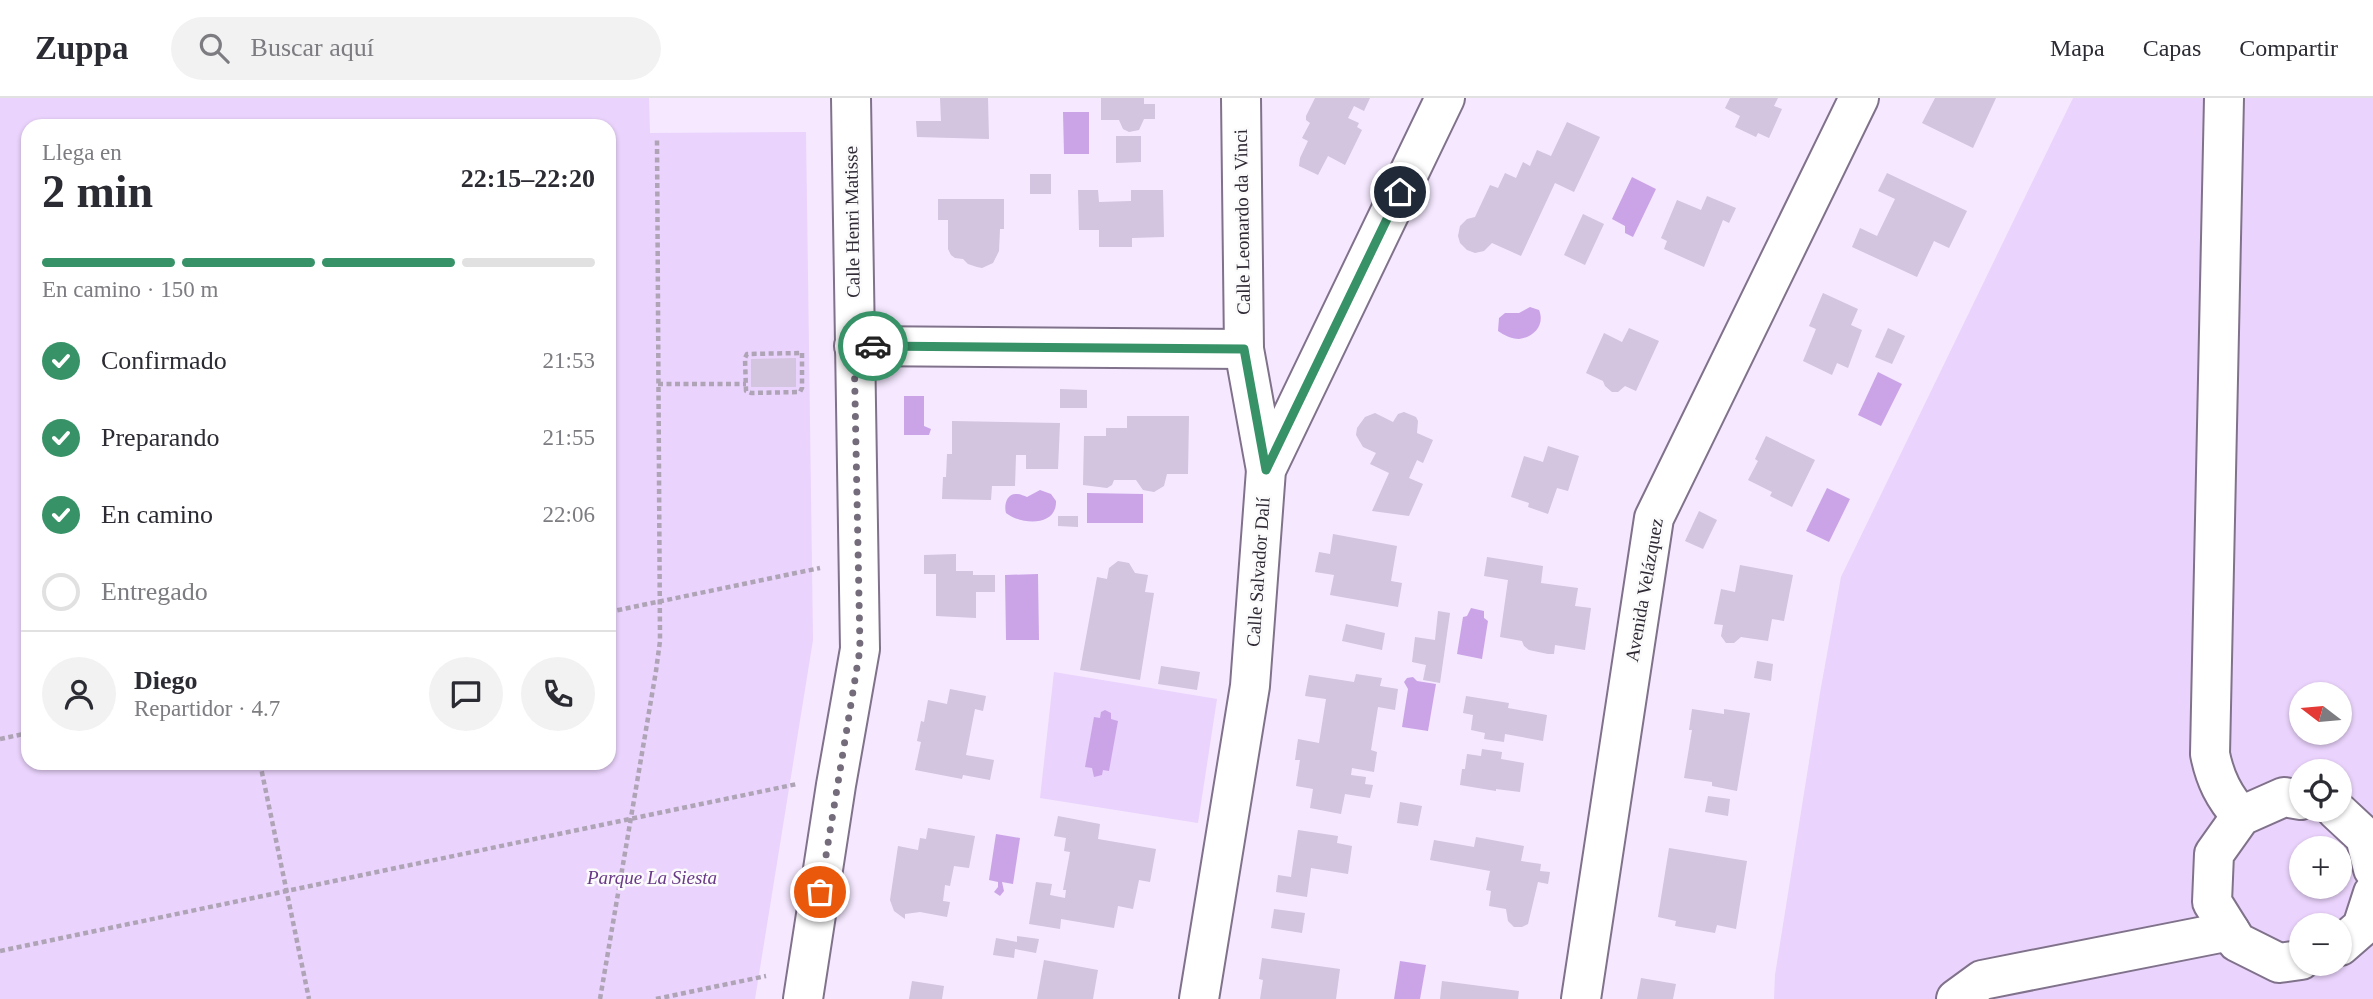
<!DOCTYPE html>
<html lang="es">
<head>
<meta charset="utf-8">
<style>
	body { margin:0; font-family:Georgia,serif; background:#f2f2f3; color:#2b2b33; height:100vh; display:flex; flex-direction:column; font-size:26px; white-space:nowrap }
	* { box-sizing:border-box; margin:0 }
	p { font-size:23px; color:#7c7c81 }
	.icon { flex:none; width:38px; height:38px; fill:none; stroke:currentColor; stroke-width:2; stroke-linecap:round; stroke-linejoin:round }
	.map { position:relative; flex:1; overflow:hidden }
	.side { position:absolute; left:21px; top:21px; width:595px; height:651px; display:flex; flex-direction:column; background:#fff; border-radius:21px; box-shadow:0 2px 5px #0004 }
	.side>* { flex:none }
	.needle { width:46px; rotate:286deg }
	.buttons { position:absolute; left:2289px; top:584px; display:grid; gap:14px }
	.buttons a { display:grid; place-items:center; width:63px; height:63px; border-radius:50%; background:#fff; box-shadow:0 2px 5px #0004; font-size:35px }
	.pin { position:absolute; display:grid; place-items:center; width:60px; height:60px; color:#fff; margin:-30px; border:4px solid #fff; border-radius:50%; box-shadow:0 2px 7px #0007 }
	.courier { position:absolute; display:grid; place-items:center; width:70px; height:70px; margin:-35px; border:5px solid #389268; border-radius:50%; background:#fff; color:#222; box-shadow:0 2px 9px #0007 }
	.head em { font-style:normal; font-weight:700 }
	.head div { display:flex; flex-direction:column-reverse }
	.head { display:flex; align-items:center; justify-content:space-between; height:119px; padding:0 21px }
	h1 { font-size:46px; font-weight:700; line-height:52px }
	.bar { display:grid; grid-template-columns:repeat(4,1fr); gap:10px 7px; align-content:center; height:84px; padding:0 21px }
	.bar i { height:9px; border-radius:5px; background:#e1e1e2 }
	.bar .current { background:#389268 }
	.bar p { grid-column:span 4 }
	.line { display:flex; align-items:center; gap:18px; padding:0 21px; border-top:2px solid #e1e1e2 }
	.line div { flex:1 }
	.round { display:grid; place-items:center; flex:none; width:74px; height:74px; border-radius:37px; background:#f2f2f3 }
	ol { padding:0 21px; list-style:none }
	li { display:flex; align-items:center; gap:21px; height:77px }
	li p { margin-inline-start:auto }
	li .icon { padding:7px; border-radius:50%; background:#389268; color:#fff; stroke-width:4 }
	li:last-child { color:#7c7c81 }
	li i { width:38px; height:38px; border:4px solid #e1e1e2; border-radius:50% }
	header { display:flex; align-items:center; gap:42px; box-sizing:border-box; height:98px; padding:0 35px; background:#fff; border-bottom:2px solid #e1e1e2 }
	header strong { font-size:33px }
	nav { display:flex; gap:38px; margin-inline-start:auto; font-size:24px }
	.search { width:490px; height:63px; background:#f2f2f3; display:flex; align-items:center; gap:18px; box-sizing:border-box; padding:0 24px; border-radius:38px; color:#7c7c81; font-size:26px }
	.map>svg:first-child { display:block }
	.green { fill:#ead3fc; fill-rule:evenodd }
	.water { fill:#cba4e8 }
	.building { fill:#d3c4df }
	.lines { fill:none; stroke-linecap:round; stroke-linejoin:round }
	.street-casing { stroke:#80728b; stroke-width:42 }
	.path { stroke:#aea4b6; stroke-width:4.5; stroke-dasharray:5 3.5; stroke-linecap:butt }
	.street { stroke:#fff; stroke-width:38 }
	.done { stroke:#746c7b; stroke-width:7; stroke-dasharray:0 12.6 }
	.route { stroke:#389268; stroke-width:9 }
	.labels { text-anchor:middle; dominant-baseline:central; stroke-width:5; stroke-linejoin:round; paint-order:stroke }
	.street-label { font-size:19px; fill:#2f2934; stroke:#fbfbfb }
	.park-label { font-size:19px; font-style:italic; fill:#683887; stroke:#fbfbfb }
</style>
</head>
<body>
<header>
<strong>Zuppa</strong>
<div class="search"><svg class="icon" aria-label="search" viewBox="0 0 24 24"><circle cx="10" cy="10" r="6"/><path d="M15 15l6 6"/></svg>Buscar aquí</div>
<nav><a>Mapa</a><a>Capas</a><a>Compartir</a></nav>
</header>
<div class="map">
<svg width="2373" height="901" viewBox="0 0 2373 901">
	<rect width="100%" height="100%" fill="#f5e8ff"/>
	<g class="green">
		<path d="M0 0H649L650 35 806 34 813 542 755 901H0ZM28 28H609V665H28Z"/>
		<path d="M2073 0H2373V901H1774L1775 877 1820 595 1841 479ZM2301 597H2340V635H2301ZM2301 674H2340V712H2301ZM2301 751H2340V789H2301ZM2301 828H2340V866H2301Z"/>
		<path d="M1054 574 1217 601 1198 725 1040 700Z"/>
	</g>
	<g class="water">
		<path d="M1063 14H1089V56H1064Z"/>
		<path d="M1632 79 1656 91 1633 139 1625 135V128L1612 121Z"/>
		<path d="M1530 209 1539 212C1545 226 1535 239 1519 241 1511 241 1504 237 1498 233L1499 220 1505 215H1519Z"/>
		<path d="M1878 274 1902 286 1881 328 1858 317Z"/>
		<path d="M904 298H924V328L931 331 929 337H904Z"/>
		<path d="M1827 390 1850 401 1829 444 1806 433Z"/>
		<path d="M1040 392 1051 396 1056 403C1057 429 1021 427 1006 415 1004 408 1006 395 1017 396 1021 396 1024 398 1027 399Z"/>
		<path d="M1087 395 1143 396V425H1087Z"/>
		<path d="M1038 476 1039 542H1006L1005 477Z"/>
		<path d="M1471 510 1484 513V520L1488 523 1482 561 1457 556 1463 519 1467 518Z"/>
		<path d="M1413 579 1417 583 1436 586 1428 633 1402 629 1408 591 1404 584 1407 580Z"/>
		<path d="M1105 612 1111 615V621L1118 623 1109 673 1103 672 1102 677 1094 679 1092 670 1085 669 1094 619 1100 620 1101 614Z"/>
		<path d="M996 736 1020 740 1013 786 1002 784 1004 793 1000 798 994 794 998 789V784L989 782Z"/>
		<path d="M1400 863 1426 867 1420 901H1394Z"/>
	</g>
	<g class="building">
		<path d="M940 0H988L989 41 917 39 916 23H941Z"/>
		<path d="M1101 0H1144V6H1155V21H1144L1139 32 1129 34 1123 31 1119 22H1101Z"/>
		<path d="M1315 0H1370L1364 13 1354 8 1348 20 1359 25 1357 29 1362 32 1345 67 1328 58 1318 77 1299 68 1300 60 1308 43 1302 40 1310 25 1306 22V18Z"/>
		<path d="M1730 0H1778L1774 8 1782 11 1769 40 1758 35 1756 39 1735 29 1740 18 1725 10Z"/>
		<path d="M1935 0H1996L1973 50 1922 25Z"/>
		<path d="M1567 24 1600 39 1574 94 1555 85 1521 158 1492 145 1484 153 1475 155 1467 152 1460 145 1458 138 1460 128 1467 121 1475 119 1490 87 1498 90 1505 75 1516 80 1523 64 1530 68 1537 52 1551 58Z"/>
		<path d="M1116 38H1141V64L1116 65Z"/>
		<path d="M1887 75 1967 113 1949 150 1934 143 1917 179 1852 149 1860 130 1877 138 1895 101 1878 93Z"/>
		<rect x="1030" y="76" width="21" height="20"/>
		<path d="M1078 92H1098L1099 104 1131 103V92H1163L1164 139 1132 140V149H1099V132H1079Z"/>
		<path d="M1707 98 1736 110 1729 125 1723 122 1704 169 1664 151 1667 143 1661 140 1677 102 1701 112Z"/>
		<path d="M938 101H1004V131H1000L999 153 993 165 982 170 977 169 968 166 963 161 955 160 951 157 948 151V122H938Z"/>
		<path d="M1583 116 1604 126 1585 167 1564 157Z"/>
		<path d="M1823 195 1858 211 1851 227 1862 232 1848 270 1837 265 1832 277 1803 263 1816 231 1809 228Z"/>
		<path d="M1629 230 1659 243 1636 293 1625 288 1618 294H1612L1605 288 1603 283 1586 275 1604 235 1622 244Z"/>
		<path d="M1888 230 1905 238 1892 266 1875 259Z"/>
		<path d="M796 260V289H751V261Z"/>
		<path d="M1060 291 1087 292V310H1060Z"/>
		<path d="M1404 314 1416 319 1418 323 1417 335 1433 342 1423 365 1417 362 1409 380 1423 386 1409 418 1372 413 1389 375 1370 366 1376 355 1363 349 1356 337 1357 330 1365 319 1375 315 1393 324 1398 316Z"/>
		<path d="M1127 318H1189L1188 376H1167L1164 388 1154 394 1143 392 1136 382H1114L1112 387 1107 390 1083 387 1084 338H1106V330H1127Z"/>
		<path d="M952 323 1060 325 1058 371H1026V357H1016L1015 388H992L991 402 942 401 943 379H946L947 356H952Z"/>
		<path d="M1766 338 1815 362 1792 409 1770 398 1772 394 1748 382 1758 363 1755 361Z"/>
		<path d="M1548 348 1579 358 1568 393 1557 390 1548 416 1528 409 1529 405 1511 399 1524 358 1543 364Z"/>
		<path d="M1699 413 1717 422 1703 451 1685 443Z"/>
		<path d="M1058 418H1078V429L1058 428Z"/>
		<path d="M1333 436 1397 448 1391 483 1402 485 1398 509 1330 497 1334 477 1315 474 1319 454 1330 456Z"/>
		<path d="M956 456V473H973V477H995V494H976V520L936 518V476H924V457Z"/>
		<path d="M1487 459 1543 468 1541 485 1578 490 1575 508 1591 510 1585 552 1555 547 1554 556H1548L1529 552 1524 548 1522 543 1500 539 1508 482 1484 478Z"/>
		<path d="M1118 463 1129 465 1135 475 1148 477 1145 494 1154 495 1140 582 1080 572 1097 479 1107 481 1109 470Z"/>
		<path d="M1740 467 1793 477 1784 523 1772 521 1768 543 1741 539 1734 545H1726L1721 538 1723 527 1714 526 1721 491 1735 494Z"/>
		<path d="M1438 513 1450 515 1440 585 1423 582 1426 567 1412 564 1415 539 1435 542Z"/>
		<path d="M1346 526 1385 535 1382 552 1342 543Z"/>
		<path d="M1757 563 1773 566 1771 583 1754 580Z"/>
		<path d="M1161 568 1200 574 1197 592 1158 586Z"/>
		<path d="M1356 576 1382 580 1380 588 1398 591 1395 612 1378 609 1371 652 1377 654 1374 674 1352 670 1351 677 1366 679 1365 686 1373 687 1370 700 1345 696 1341 716 1310 710 1313 691 1296 688 1300 662H1295L1298 641 1319 645 1326 601 1305 598 1309 577 1354 584Z"/>
		<path d="M950 591 986 598 983 613 975 611 966 657 994 662 990 682 963 677 962 681 915 672 921 644 917 643 921 623 924 624 928 602 947 606Z"/>
		<path d="M1466 598 1509 605 1508 610 1547 617 1543 643 1505 636 1504 644 1484 641 1485 635 1471 632 1473 617 1463 615Z"/>
		<path d="M1692 611 1724 616V611L1750 615 1737 693 1712 688V684L1684 680 1692 632H1689Z"/>
		<path d="M1482 651 1502 654 1501 661 1524 665 1520 694 1496 691V693L1460 687 1462 671H1465L1467 656 1481 658Z"/>
		<path d="M1708 698 1730 701 1728 718 1705 714Z"/>
		<path d="M1400 704 1422 708 1418 728 1397 725Z"/>
		<path d="M1058 718 1100 726 1098 741 1156 751 1150 784 1139 782 1133 811 1118 808 1114 830 1061 821 1060 831 1029 826 1036 784 1052 786 1050 797 1065 800 1066 792H1063L1070 754 1064 753 1066 740 1054 738Z"/>
		<path d="M928 730 975 738 969 770 954 768 950 788 945 787 943 803 950 804 947 819 920 814 905 816V821L894 813 890 802 898 748 918 752 920 740 926 741Z"/>
		<path d="M1298 732 1338 738 1337 745 1352 748 1348 776 1311 770 1307 799 1276 794 1278 777 1291 779Z"/>
		<path d="M1476 739 1524 748 1521 763 1541 766 1540 773 1550 774 1548 786 1538 784 1528 826 1522 829H1514L1508 823 1506 811 1489 808 1491 793 1486 792 1490 773 1430 762 1434 742 1474 749Z"/>
		<path d="M1669 750 1747 763 1736 831 1717 827 1715 835 1675 828 1676 823 1658 819Z"/>
		<path d="M1274 811 1305 815 1302 835 1271 830Z"/>
		<path d="M1017 838 1039 841 1036 855 1015 851 1014 860 993 857 996 840 1017 844Z"/>
		<path d="M1262 860 1340 871 1336 901H1260L1263 882 1259 881Z"/>
		<path d="M1044 862 1098 872 1093 901H1037Z"/>
		<path d="M1641 880 1676 886 1673 901H1637Z"/>
		<path d="M912 883 944 888 942 901H909Z"/>
		<path d="M1442 883 1519 893 1518 901H1440Z"/>
	</g>
	<g class="lines">
		<defs>
			<g id="street">
				<path d="M1241 0 1244 251 1266 372"/>
				<path d="M2224 0 2210 656C2215 681 2224 699 2241 718"/>
				<path d="M854 248 1244 251"/>
				<path d="M2301 702 2284 699 2241 718 2214 756 2212 804 2237 844 2279 865 2301 862"/>
				<path d="M2336 712 2365 739 2373 771"/>
				<path d="M2340 848 2362 829 2373 795"/>
				<path d="M803 901 836 687 860 551 851 0"/>
				<path d="M1199 901 1250 588 1266 372 1445 0"/>
				<path d="M1581 901 1654 420 1859 0"/>
				<path d="M1956 901 1982 882 2230 833"/>
			</g>
		</defs>
		<use href="#street" class="street-casing"/>
		<g class="path">
			<path d="M802 255V290L800 294 751 295 746 293 745 260 747 256Z"/>
			<path d="M658 286H746"/>
			<path d="M609 514 820 470"/>
			<path d="M0 641 28 635"/>
			<path d="M260 665 309 901"/>
			<path d="M0 853 797 686"/>
			<path d="M600 901 656 573 660 543 657 42"/>
			<path d="M656 901 766 878"/>
		</g>
		<use href="#street" class="street"/>
	</g>
	<g class="lines">
		<path class="done" d="M820 794 860 551 854 248H873"/>
		<path class="route" d="M873 248 1244 251 1266 372 1400 94"/>
	</g>
	<g class="labels">
		<g class="street-label">
			<text transform="translate(852 124) rotate(-91)">Calle Henri Matisse</text>
			<text transform="translate(1242 124) rotate(-91)">Calle Leonardo da Vinci</text>
			<text transform="translate(1258 474) rotate(-86)">Calle Salvador Dalí</text>
			<text transform="translate(1644 492) rotate(-80)">Avenida Velázquez</text>
		</g>
		<g class="park-label">
			<text x="652" y="779">Parque La Siesta</text>
		</g>
	</g>
</svg>
<div class="buttons">
<a><svg class="needle" viewBox="-14 -14 28 28"><path d="M0-13l5 13h-10z" fill="#e53935"/><path d="M0 13l5-13h-10z" fill="#7c7c81"/></svg></a>
<a><svg class="icon" aria-label="locate" viewBox="0 0 24 24"><circle cx="12" cy="12" r="6"/><path d="M12 2v4M12 18v4M2 12h4M18 12h4"/></svg></a>
<a>+</a>
<a>−</a>
</div>
<div class="pin" style="left:820px;top:794px;background:#ea580c"><svg class="icon" aria-label="bag" viewBox="0 0 24 24"><path d="M5 8h14l-1 12H6zM9 8a3 3 0 0 1 6 0"/></svg></div>
<div class="pin" style="left:1400px;top:94px;background:#1f2937"><svg class="icon" aria-label="home" viewBox="0 0 24 24"><path d="M3 11l9-7 9 7M6 9v11h12V9"/></svg></div>
<div class="courier" style="left:873px;top:248px"><svg class="icon" aria-label="car" viewBox="0 0 24 24"><path d="M5 17H2v-5l4-1 3-4h7l3 4 3 1v5h-3M9 17h6M6 11h13"/><circle cx="7" cy="17" r="2"/><circle cx="17" cy="17" r="2"/></svg></div>
<section class="side">
<div class="head"><div><h1>2 min</h1><p>Llega en</p></div><em>22:15–22:20</em></div>
<div class="bar"><i class="current"></i><i class="current"></i><i class="current"></i><i></i><p>En camino · 150 m</p></div>
<ol>
<li><svg class="icon" aria-label="check" viewBox="0 0 24 24"><path d="M5 12l5 5 9-10"/></svg>Confirmado<p>21:53</p></li>
<li><svg class="icon" aria-label="check" viewBox="0 0 24 24"><path d="M5 12l5 5 9-10"/></svg>Preparando<p>21:55</p></li>
<li><svg class="icon" aria-label="check" viewBox="0 0 24 24"><path d="M5 12l5 5 9-10"/></svg>En camino<p>22:06</p></li>
<li><i></i>Entregado</li>
</ol>
<div class="line" style="height:126px"><a class="round"><svg class="icon" aria-label="person" viewBox="0 0 24 24"><circle cx="12" cy="8" r="4"/><path d="M4 21q1-7 8-7t8 7"/></svg></a><div><b>Diego</b><p>Repartidor · 4.7</p></div><a class="round"><svg class="icon" aria-label="chat" viewBox="0 0 24 24"><path d="M4 5h16v11H9l-5 4z"/></svg></a><a class="round"><svg class="icon" aria-label="phone" viewBox="0 0 24 24"><path d="M5 4h4l2 5-3 2q2 4 5 5l2-3 5 2v4C11 20 4 13 5 4z"/></svg></a></div>
</section>
</div>
</body>
</html>
